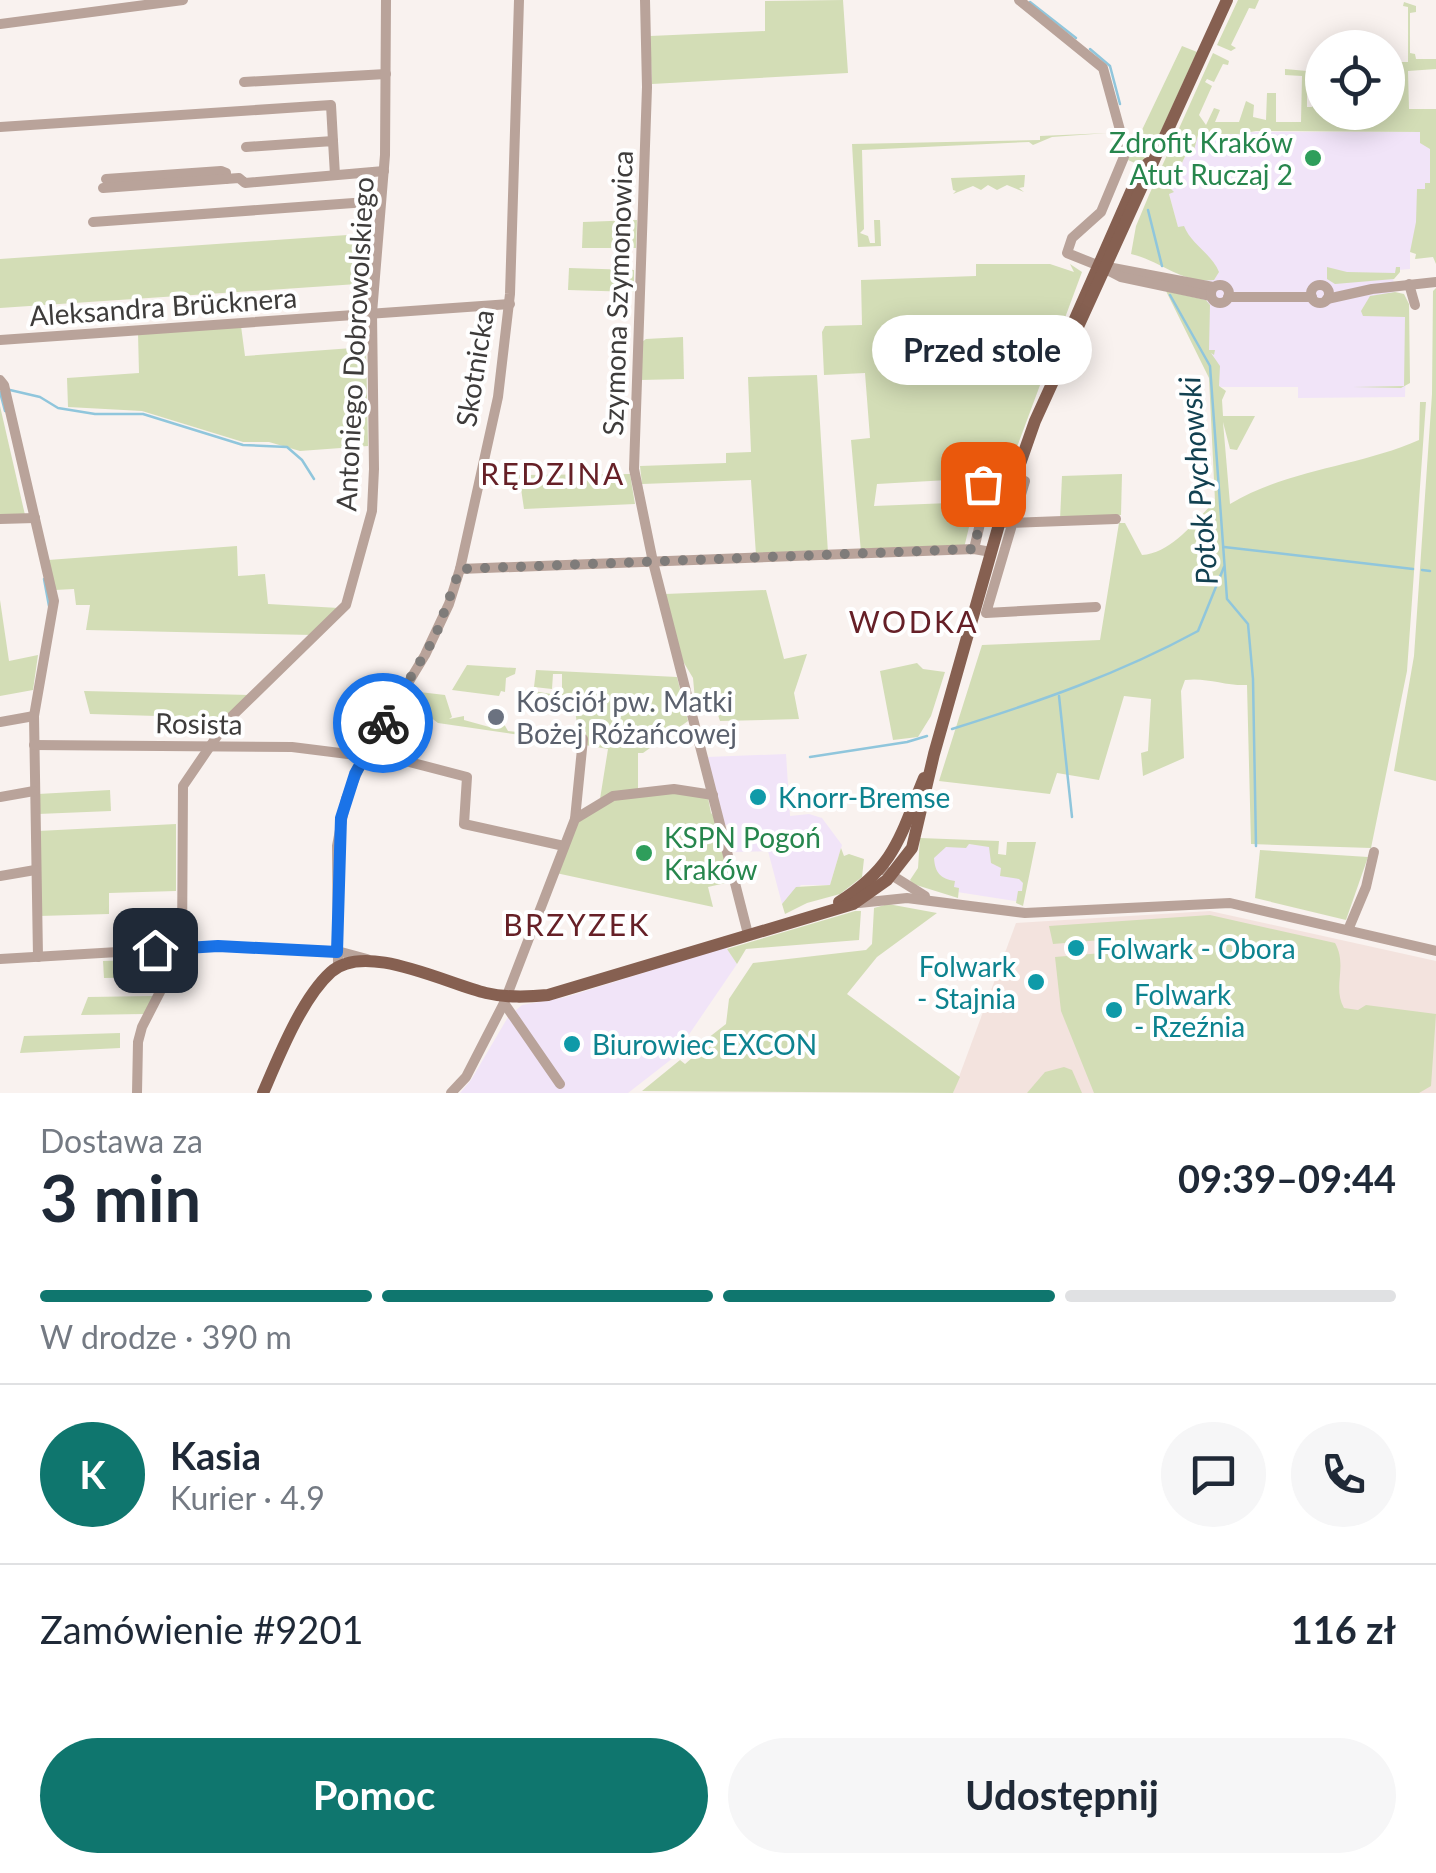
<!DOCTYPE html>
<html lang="pl">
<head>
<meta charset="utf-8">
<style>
	body { margin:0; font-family:Lato,sans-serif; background:#f6f6f7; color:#1f2937; height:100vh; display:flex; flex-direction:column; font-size:38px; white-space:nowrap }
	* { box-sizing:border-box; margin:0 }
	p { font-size:32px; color:#747a83 }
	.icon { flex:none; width:55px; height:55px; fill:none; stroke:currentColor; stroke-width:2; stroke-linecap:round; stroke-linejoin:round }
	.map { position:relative; height:1093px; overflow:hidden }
	.sheet { display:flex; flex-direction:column; background:#fff; flex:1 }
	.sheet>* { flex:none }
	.fabs { position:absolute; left:1305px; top:30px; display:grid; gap:20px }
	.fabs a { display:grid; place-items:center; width:100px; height:100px; border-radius:50%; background:#fff; box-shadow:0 5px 25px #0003; font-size:50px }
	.pin { position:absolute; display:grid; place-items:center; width:85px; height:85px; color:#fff; margin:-42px; border-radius:20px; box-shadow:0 5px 15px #0006 }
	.courier { position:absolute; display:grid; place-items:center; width:100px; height:100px; margin:-50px; border:8px solid #1a73e8; border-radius:50%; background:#fff; color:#222; box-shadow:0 2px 12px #0007 }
	.bubble { position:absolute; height:70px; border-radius:35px; background:#fff; box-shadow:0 5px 25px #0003; font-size:32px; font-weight:700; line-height:70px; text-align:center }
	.overview em { font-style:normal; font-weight:700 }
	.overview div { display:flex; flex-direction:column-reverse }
	.overview { display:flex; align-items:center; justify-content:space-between; height:170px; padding:0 40px }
	h1 { font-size:65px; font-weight:700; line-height:75px }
	.bar { display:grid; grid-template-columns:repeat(4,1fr); gap:15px 10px; align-content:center; height:120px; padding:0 40px }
	.bar i { height:12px; border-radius:8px; background:#e0e1e3 }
	.bar .on { background:#0f766e }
	.bar p { grid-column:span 4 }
	.line { display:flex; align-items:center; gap:25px; padding:0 40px; border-top:2px solid #e0e1e3 }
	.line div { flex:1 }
	.round { display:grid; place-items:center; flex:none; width:105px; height:105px; border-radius:52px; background:#f6f6f7 }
	.action { display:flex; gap:20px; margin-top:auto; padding:20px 40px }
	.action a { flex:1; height:115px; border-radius:60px; background:#0f766e; color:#fff; font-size:40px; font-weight:700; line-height:115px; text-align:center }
	.action a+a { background:#f6f6f7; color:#1f2937 }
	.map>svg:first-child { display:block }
	.commercial { fill:#f1e4f8 }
	.built { fill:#f3e3de }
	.green { fill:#d3ddb6 }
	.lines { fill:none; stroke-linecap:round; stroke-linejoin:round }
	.stream { stroke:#90c6dc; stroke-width:2.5 }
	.minor { stroke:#b9a39a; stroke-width:10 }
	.major { stroke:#866051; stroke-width:12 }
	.done { stroke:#7f7c7a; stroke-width:10; stroke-dasharray:0 18 }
	.route { stroke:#1a73e8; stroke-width:12 }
	.leisure-dot { fill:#2e9e5b; stroke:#fff; stroke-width:4 }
	.worship-dot { fill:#6b7280; stroke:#fff; stroke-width:4 }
	.culture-dot { fill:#0f9aa8; stroke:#fff; stroke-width:4 }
	.labels { text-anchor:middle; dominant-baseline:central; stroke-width:8; stroke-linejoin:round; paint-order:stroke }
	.leisure-label { font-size:28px; fill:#27864d; stroke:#fff; text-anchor:end }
	.street-label { font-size:28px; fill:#3e3c3b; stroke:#fff }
	.worship-label { font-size:28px; fill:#5b616d; stroke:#fff; text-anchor:start }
	.culture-label { font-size:28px; fill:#0d838f; stroke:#fff; text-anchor:start }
	.neighbourhood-label { font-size:30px; letter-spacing:2.5px; fill:#662027; stroke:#fff }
	.water-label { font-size:30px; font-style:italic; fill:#124151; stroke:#fff }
</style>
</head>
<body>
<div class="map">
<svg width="1436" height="1093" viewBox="0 0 1436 1093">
	<rect width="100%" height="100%" fill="#f9f2ef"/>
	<g class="commercial">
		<path d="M1256 132H1421L1436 135V206L1410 252V269L1398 270 1393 277 1395 296 1407 318 1405 397 1298 398V387H1219L1205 353 1197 265 1178 228 1169 194 1189 147 1201 134Z"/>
		<path d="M786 754 790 816 809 814 822 818 842 845 830 885H801L782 904 768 851 736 852 731 849 733 841 728 825H725L707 757Z"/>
		<path d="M940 843 991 845 995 862 1026 880 1022 902 938 889 926 854Z"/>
		<path d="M726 947 737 964 673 1058 628 1093H460L471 1080 508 1017 522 1005 566 997Z"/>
	</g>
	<path class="built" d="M1210 911 1436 961V1093H953L1016 923Z"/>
	<g class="green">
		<path d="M843 0 848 73 652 84 650 36 765 31V1Z"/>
		<path d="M1238 0H1259L1255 9 1249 8 1231 45 1236 48 1231 51 1217 45Z"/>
		<path d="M1404 2 1416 6V12L1410 13V53L1415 54 1416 59H1436V69L1408 71 1409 109H1436V264L1433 257 1415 259 1416 254 1410 252 1416 222 1417 189H1425V183H1430V149L1420 143V132L1256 131 1239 134H1207L1205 131H1199L1194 150 1189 148 1170 188 1174 192 1169 194 1178 227 1184 226C1191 244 1212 254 1219 272L1214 280C1182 284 1159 260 1131 254L1136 226 1149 195 1213 53 1229 61 1228 65 1223 64 1214 82 1207 79 1205 82 1212 86 1199 115 1206 125 1214 108 1220 110 1215 122H1239L1246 101 1254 105 1253 117 1266 120 1267 93H1276V122H1301L1302 76 1285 75V69L1307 71V107H1312L1313 101 1318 100V72L1313 70 1322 69 1324 114 1388 112V101L1400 97V62H1408V7L1403 6Z"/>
		<path d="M1182 46 1197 52 1160 133 1141 163 1137 164 1128 160 1134 146 1130 139 1141 132Z"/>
		<path d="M1108 133 1052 137 1033 145 1029 142 862 150 864 229 860 233 868 236 870 243H875L874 220H880L881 246 858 247 852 144 1040 140V136Z"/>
		<path d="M1025 175 1024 187 1019 188 1024 192 1007 185 997 190 988 185 981 190 973 186 953 194 956 191 953 190 951 178Z"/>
		<path d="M637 220 636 248H582L583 222Z"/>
		<path d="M376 233 372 283 0 308V259Z"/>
		<path d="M976 264H1050L1074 272 1070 264 1082 272 1004 482 984 478 877 484 874 506 975 502 964 548 861 552 851 440 870 438 865 373 824 375 822 332 825 326 862 325 861 280 976 276Z"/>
		<path d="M1327 267 1347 272 1395 273 1396 267H1400V272L1394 279 1335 284 1327 279Z"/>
		<path d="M569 268 634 270V292L568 290Z"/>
		<path d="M1436 288V781L1394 771 1414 656 1432 394 1433 291Z"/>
		<path d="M1166 291 1206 300 1210 305 1209 350H1215L1214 355 1211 353 1220 366 1219 386 1226 391 1222 400 1223 416H1255L1237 450 1230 449 1223 422 1230 504C1288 469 1358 467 1419 440L1420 402H1426L1407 671 1371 848 1251 844 1247 685C1226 686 1206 677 1185 680L1181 691 1184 758 1143 776 1141 753 1148 751 1151 699 1124 696 1099 780 1057 773 1050 794 939 781 982 645 1100 640 1119 523H1125L1142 555C1172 553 1195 521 1215 501L1209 378Z"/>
		<path d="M1395 292 1404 294 1409 304 1410 383 1401 388 1353 387 1404 386 1405 317 1363 316 1361 311 1370 296Z"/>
		<path d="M241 326 245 356 366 347 368 446 300 451 269 442H243L142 411 68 407 67 378 139 373 138 333Z"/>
		<path d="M683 337 684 379 640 380 642 342 646 339Z"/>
		<path d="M817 375 828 553 756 555 751 480 642 484 640 466 726 463V453L751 452 748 377Z"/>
		<path d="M0 406 25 515 0 516Z"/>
		<path d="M630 474 635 504 524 509 519 475Z"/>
		<path d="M1122 474 1121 515 1060 520 1062 476Z"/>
		<path d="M237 546 238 576 265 574 268 604 339 608 313 635 86 630 90 605H76L74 589 55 590 48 560Z"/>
		<path d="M766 590 784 659 807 654 794 693 799 719 720 721 717 712 696 711 693 678 681 658 665 594Z"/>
		<path d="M0 600 9 661 38 655 33 690 0 696Z"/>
		<path d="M917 663 923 669 945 672 931 716 918 737 893 740 880 671Z"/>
		<path d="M467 665 516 668 515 674 506 678 505 692 501 691 499 696 452 690Z"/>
		<path d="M536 670 677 677 688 721 643 753H638V790L600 799 608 749 585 745 586 732 578 731 574 703 534 700V691L562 696V674H553L552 689 534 687Z"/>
		<path d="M84 691 250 695 224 718 90 714Z"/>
		<path d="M411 691 445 695 452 717 449 719 464 716V720L493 728 495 724 500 727 504 724 508 731 574 738 575 743 438 723 405 698Z"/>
		<path d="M110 790 111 811 38 814V794Z"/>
		<path d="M672 792 708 798 711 813 715 817 730 882 708 887 713 907 556 873 579 819 615 799Z"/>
		<path d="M176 824V891L109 893V914L39 916 38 831Z"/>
		<path d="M920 838 999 841 998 854 1006 855 1007 842H1036L1023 906 1016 903 1018 891H1022L1023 883 1019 879 1000 876 1001 868 991 863 989 847 969 844 966 848 946 847 934 858C935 872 940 879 955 881L954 887 959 888 958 898 913 884 910 880 918 868Z"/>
		<path d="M841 848 844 856 849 854 864 859 862 877 840 894 807 903 785 914 782 904 796 887 830 885Z"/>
		<path d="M1260 850 1368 857 1346 920 1255 898Z"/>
		<path d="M888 904 937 913 877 957 847 994 960 1077 953 1093 642 1091 680 1060 685 1064 700 1051 703 1042 726 1024 729 999 753 963 866 950 872 944 874 908Z"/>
		<path d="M855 911H861L859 940 746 949 737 964 727 949Z"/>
		<path d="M1210 915 1335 943C1348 966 1332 987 1344 1008L1358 1010 1366 1005 1436 1014 1431 1086 1419 1093H1094L1061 1011 1055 957 1102 953 1101 940 1053 944 1049 926Z"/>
		<path d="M172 959 163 977 104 978 103 961Z"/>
		<path d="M153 996 144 1014 81 1015 88 997Z"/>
		<path d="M120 1033V1048L20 1053 24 1036Z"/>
		<path d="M1064 1067 1072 1070 1082 1093H1027L1045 1072Z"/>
	</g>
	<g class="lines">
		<g class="stream">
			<path d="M1030 2 1076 38"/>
			<path d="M1090 49 1110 66 1120 104"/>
			<path d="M1148 210 1162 266"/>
			<path d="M1170 295 1210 366 1227 599 1248 624 1253 679 1256 846"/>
			<path d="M10 390 40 397 58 408 95 414H143L243 445 287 447 302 460 314 479"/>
			<path d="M0 392 5 411"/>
			<path d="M1224 547 1413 569"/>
			<path d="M1422 570 1430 571"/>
			<path d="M44 579 49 606"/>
			<path d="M1059 696 1072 817"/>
			<path d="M952 729C1038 702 1119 674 1198 631L1224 567"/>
			<path d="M810 757 907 742 927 736"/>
		</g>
		<g class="minor">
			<path d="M645 0 647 87 634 469 653 562 748 934"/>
			<path d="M1019 0 1103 68 1126 152 1101 212 1072 238 1067 253 1097 265 1213 287"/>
			<path d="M0 24 183 0"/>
			<path d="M244 82 386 74"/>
			<path d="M0 127 331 105 333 141"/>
			<path d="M246 147 333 141 335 175"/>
			<path d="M106 179 221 171 226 173V179"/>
			<path d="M103 188 239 178 245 183 384 171"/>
			<path d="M93 222 381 201"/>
			<path d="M1098 265 1121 277 1211 296"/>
			<path d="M1409 284 1415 305"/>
			<circle cx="1320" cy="294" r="9"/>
			<circle cx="1220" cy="294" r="9"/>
			<path d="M1228 297H1312"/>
			<path d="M1327 299 1372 289 1436 282"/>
			<path d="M0 340 510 304"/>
			<path d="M0 380 4 385 54 601 34 716 38 957"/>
			<path d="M1025 481 986 613 1096 607"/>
			<path d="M0 519 35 518"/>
			<path d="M1006 523 1116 519"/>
			<path d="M974 549 989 486 983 484"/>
			<path d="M460 569 974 549 991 552"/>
			<path d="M0 722 34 716"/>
			<path d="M34 745 292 747 364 756"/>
			<path d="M369 747 371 752 467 777 464 824 564 846"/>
			<path d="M0 797 34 791"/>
			<path d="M575 819 583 739"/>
			<path d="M885 871 925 896"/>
			<path d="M0 876 35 870"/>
			<path d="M859 903 907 898 1025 913 1230 903 1436 951"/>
			<path d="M1348 930 1366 887 1374 852"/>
			<path d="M0 959 219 946 341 952 367 959"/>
			<path d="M338 966 337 846 346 799 364 756 425 655 449 604 460 569 498 397 510 294 519 0"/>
			<path d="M504 1003 560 1084"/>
			<path d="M137 1093 138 1042 142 1027 182 949 183 786 228 720 346 605 372 511 374 469 372 313 385 155 386 0"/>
			<path d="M451 1093 466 1077 504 1003 575 819 613 796 674 789 713 795"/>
		</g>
		<g class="major">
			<path d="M1056 362 1134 185 1148 163"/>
			<path d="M839 902C896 866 900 836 924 778"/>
			<path d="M263 1093C279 1056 302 998 331 972 365 941 447 984 486 993 507 998 527 997 548 995L853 904 887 880 912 848 934 754 1000 521 1035 421 1227 0"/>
		</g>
	</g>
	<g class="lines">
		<path class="done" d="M383 723 435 637 460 569 974 549 988 486 983 484"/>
		<path class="route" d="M155 950 218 946 337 952 341 818 355 774 383 723"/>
	</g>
	<g class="leisure-dot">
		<circle cx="1313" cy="158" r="10"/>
		<circle cx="644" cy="853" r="10"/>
	</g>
	<circle class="worship-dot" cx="496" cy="717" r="10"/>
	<g class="culture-dot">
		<circle cx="758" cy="797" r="10"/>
		<circle cx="1076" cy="948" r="10"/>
		<circle cx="1036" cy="982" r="10"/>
		<circle cx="1114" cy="1010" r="10"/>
		<circle cx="572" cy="1044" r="10"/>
	</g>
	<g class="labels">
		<g class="leisure-label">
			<text x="1293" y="142">Zdrofit Kraków<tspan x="1293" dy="32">Atut Ruczaj 2</tspan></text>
			<text x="664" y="837" text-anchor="start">KSPN Pogoń<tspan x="664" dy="32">Kraków</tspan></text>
		</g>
		<g class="street-label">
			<text transform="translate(617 293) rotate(-88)">Szymona Szymonowica</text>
			<text transform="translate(163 306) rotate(-4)">Aleksandra Brücknera</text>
			<text transform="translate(354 344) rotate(-87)">Antoniego Dobrowolskiego</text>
			<text transform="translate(474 368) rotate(-81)">Skotnicka</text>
			<text transform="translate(199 723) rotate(1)">Rosista</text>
		</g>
		<g class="worship-label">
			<text x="516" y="701">Kościół pw. Matki<tspan x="516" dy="32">Bożej Różańcowej</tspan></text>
		</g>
		<g class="culture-label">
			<text x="778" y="797">Knorr-Bremse</text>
			<text x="1096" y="948">Folwark - Obora</text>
			<text x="1016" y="966" text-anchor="end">Folwark<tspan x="1016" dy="32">- Stajnia</tspan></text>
			<text x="1134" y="994">Folwark<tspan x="1134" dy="32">- Rzeźnia</tspan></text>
			<text x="592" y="1044">Biurowiec EXCON</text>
		</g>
		<g class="neighbourhood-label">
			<text x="553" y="473">RĘDZINA</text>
			<text x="914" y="621">WODKA</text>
			<text x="577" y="924">BRZYZEK</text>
		</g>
		<g class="water-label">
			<text transform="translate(1197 481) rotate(-95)">Potok Pychowski</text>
		</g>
	</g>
</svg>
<div class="fabs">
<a><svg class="icon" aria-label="locate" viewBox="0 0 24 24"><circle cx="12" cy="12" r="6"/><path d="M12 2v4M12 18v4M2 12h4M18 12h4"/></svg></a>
</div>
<div class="pin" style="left:983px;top:484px;background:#ea580c"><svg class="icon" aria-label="bag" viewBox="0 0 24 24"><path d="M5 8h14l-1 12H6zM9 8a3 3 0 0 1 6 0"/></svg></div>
<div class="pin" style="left:155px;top:950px;background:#1f2937"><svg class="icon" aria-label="home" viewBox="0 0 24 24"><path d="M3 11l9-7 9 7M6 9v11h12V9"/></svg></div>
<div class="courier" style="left:383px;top:723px"><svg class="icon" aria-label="bike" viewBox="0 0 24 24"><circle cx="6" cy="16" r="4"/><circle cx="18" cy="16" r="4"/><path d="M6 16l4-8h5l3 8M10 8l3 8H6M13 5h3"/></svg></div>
<div class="bubble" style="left:872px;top:315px;width:220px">Przed stole</div>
</div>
<section class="sheet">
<div class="overview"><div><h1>3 min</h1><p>Dostawa za</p></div><em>09:39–09:44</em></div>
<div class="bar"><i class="on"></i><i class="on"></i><i class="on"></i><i></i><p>W drodze · 390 m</p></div>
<div class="line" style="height:180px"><b class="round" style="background:#0f766e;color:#fff">K</b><div><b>Kasia</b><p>Kurier · 4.9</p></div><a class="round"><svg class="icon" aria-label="chat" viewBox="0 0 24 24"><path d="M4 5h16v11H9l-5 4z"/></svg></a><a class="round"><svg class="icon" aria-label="phone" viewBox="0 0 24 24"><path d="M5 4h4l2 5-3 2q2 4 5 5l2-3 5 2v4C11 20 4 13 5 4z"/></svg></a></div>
<div class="line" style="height:130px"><div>Zamówienie #9201</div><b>116 zł</b></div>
<div class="action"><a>Pomoc</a><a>Udostępnij</a></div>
</section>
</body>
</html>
